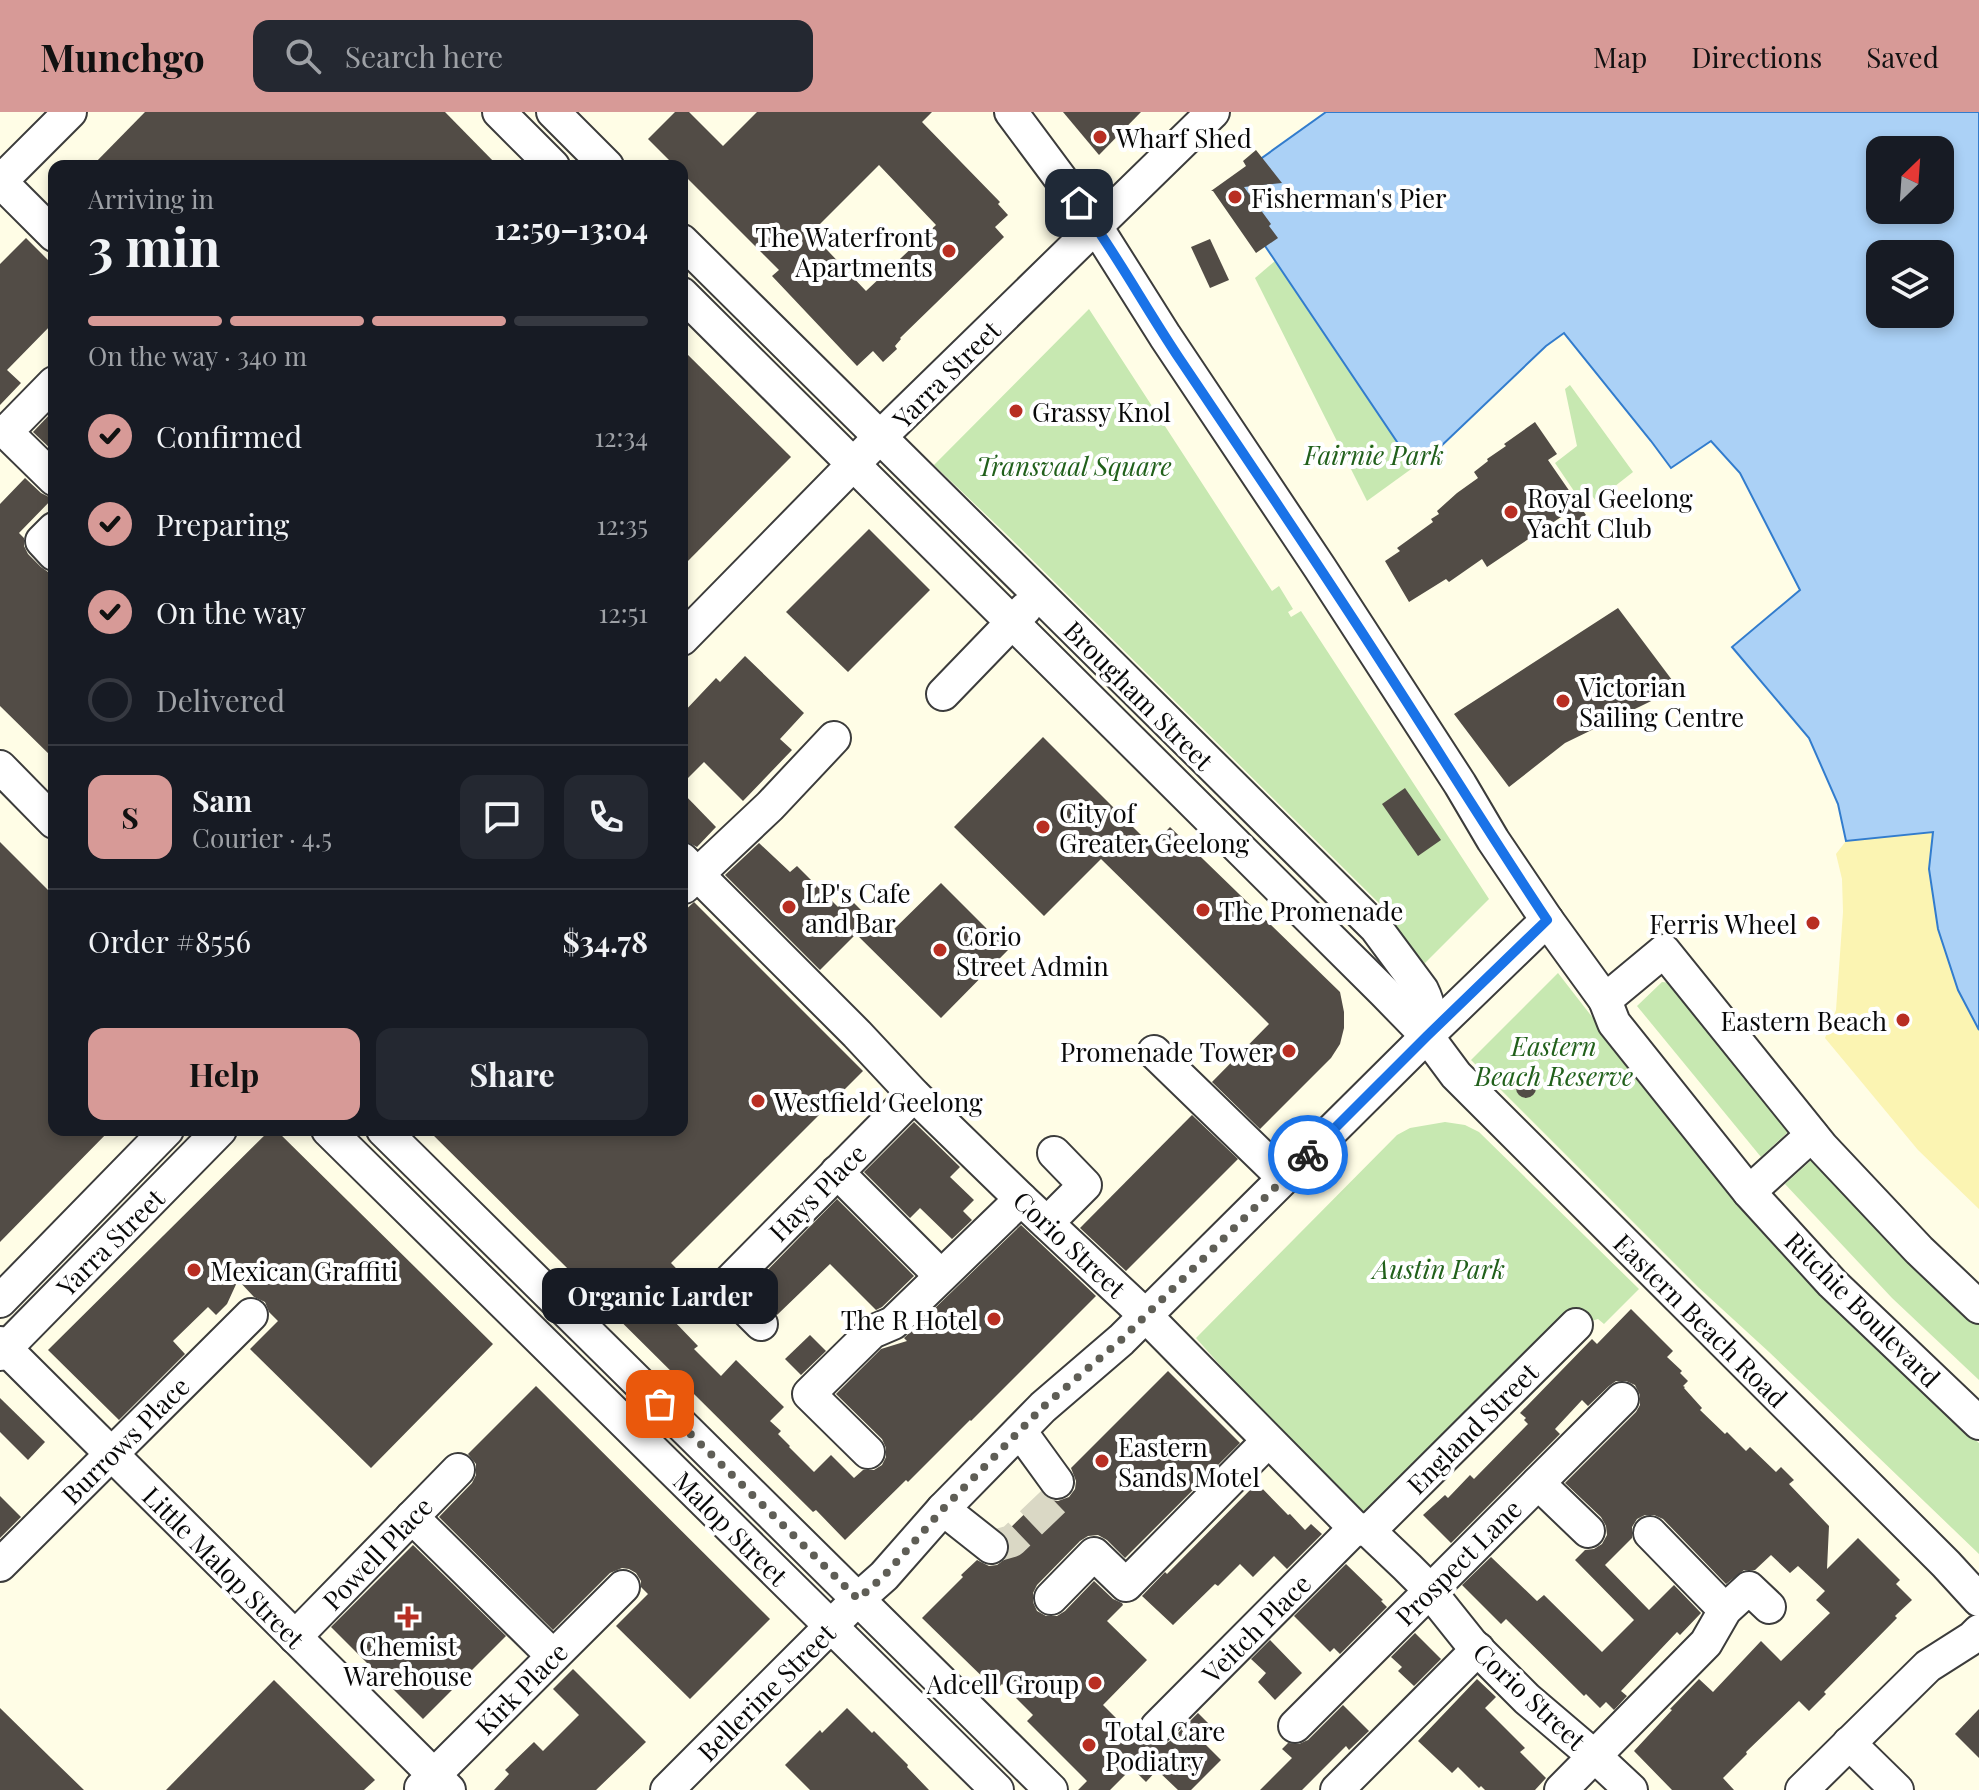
<!DOCTYPE html>
<html lang="en">
<head>
<meta charset="utf-8">
<style>
	body { margin:0; font-family:"Playfair Display",serif; background:#242831; color:#f1f3f6; height:100vh; display:flex; flex-direction:column; font-size:30px; white-space:nowrap }
	* { box-sizing:border-box; margin:0 }
	p { font-size:26px; color:#9ea1a6 }
	.icon { flex:none; width:44px; height:44px; fill:none; stroke:currentColor; stroke-width:2; stroke-linecap:round; stroke-linejoin:round }
	.map { position:relative; flex:1; overflow:hidden }
	.sheet { position:absolute; left:48px; top:48px; width:640px; height:976px; display:flex; flex-direction:column; background:#171b24; border-radius:16px; box-shadow:0 4px 12px #0003 }
	.sheet>* { flex:none }
	.needle { width:52px; rotate:25deg }
	.buttons { position:absolute; left:1866px; top:24px; display:grid; gap:16px }
	.buttons a { display:grid; place-items:center; width:88px; height:88px; border-radius:16px; background:#171b24; box-shadow:0 4px 12px #0003; font-size:40px }
	.pin { position:absolute; display:grid; place-items:center; width:68px; height:68px; color:#fff; margin:-34px; border-radius:16px; box-shadow:0 4px 12px #0006 }
	.courier { position:absolute; display:grid; place-items:center; width:80px; height:80px; margin:-40px; border:6px solid #1a73e8; border-radius:50%; background:#fff; color:#222; box-shadow:0 2px 10px #0007 }
	.bubble { position:absolute; height:56px; border-radius:16px; background:#171b24; box-shadow:0 4px 12px #0003; font-size:26px; font-weight:700; line-height:56px; text-align:center }
	.head em { font-style:normal; font-weight:700 }
	.head div { display:flex; flex-direction:column-reverse }
	.head { display:flex; align-items:center; justify-content:space-between; height:136px; padding:0 40px }
	h1 { font-size:52px; font-weight:700; line-height:60px }
	.bar { display:grid; grid-template-columns:repeat(4,1fr); gap:12px 8px; align-content:center; height:96px; padding:0 40px }
	.bar i { height:10px; border-radius:6px; background:#363941 }
	.bar .active { background:#d79a97 }
	.bar p { grid-column:span 4 }
	.line { display:flex; align-items:center; gap:20px; padding:0 40px; border-top:2px solid #363941 }
	.line div { flex:1 }
	.round { display:grid; place-items:center; flex:none; width:84px; height:84px; border-radius:16px; background:#242831 }
	ol { padding:0 40px; list-style:none }
	li { display:flex; align-items:center; gap:24px; height:88px }
	li p { margin-inline-start:auto }
	li .icon { padding:8px; border-radius:50%; background:#d79a97; color:#111; stroke-width:4 }
	li:last-child { color:#9ea1a6 }
	li i { width:44px; height:44px; border:4px solid #363941; border-radius:50% }
	.primary-button { display:flex; gap:16px; margin-top:auto; padding:16px 40px }
	.primary-button a { flex:1; height:92px; border-radius:16px; background:#d79a97; color:#111; font-size:32px; font-weight:700; line-height:92px; text-align:center }
	.primary-button a+a { background:#242831; color:#f1f3f6 }
	header { display:flex; align-items:center; gap:48px; box-sizing:border-box; height:112px; padding:0 40px; background:#d79a97; color:#111 }
	header strong { font-size:38px }
	nav { display:flex; gap:44px; margin-inline-start:auto; font-size:28px }
	.search { width:560px; height:72px; background:#242831; display:flex; align-items:center; gap:20px; box-sizing:border-box; padding:0 28px; border-radius:16px; color:#9ea1a6; font-size:30px }
	.map>svg:first-child { display:block }
	.green { fill:#c7e8b1 }
	.sand { fill:#fbf4b2 }
	.water { fill:#abd1f6; stroke:#327ccd; stroke-width:2; fill-rule:evenodd }
	.building { fill:#524c46; fill-rule:evenodd }
	.lines { fill:none; stroke-linecap:round; stroke-linejoin:round }
	.minor-tunnel { stroke:#dad8c5; stroke-width:32; stroke-dasharray:32 16; stroke-linecap:butt }
	.minor-casing { stroke:#3c3c3c; stroke-width:36 }
	.minor { stroke:#fff; stroke-width:32 }
	.done { stroke:#5f5e56; stroke-width:8; stroke-dasharray:0 14.4 }
	.route { stroke:#1a73e8; stroke-width:10 }
	.poi-dot { fill:#b82e22; stroke:#fff; stroke-width:3 }
	.labels { text-anchor:middle; dominant-baseline:central; stroke-width:8; stroke-linejoin:round; paint-order:stroke }
	.poi-label { font-size:26px; fill:#090909; stroke:#fff; text-anchor:start }
	.street-label { font-size:26px; fill:#090909; stroke:#fff }
	.park-label { font-size:26px; font-style:italic; fill:#21601b; stroke:#fff }
</style>
</head>
<body>
<header>
<strong>Munchgo</strong>
<div class="search"><svg class="icon" aria-label="search" viewBox="0 0 24 24"><circle cx="10" cy="10" r="6"/><path d="M15 15l6 6"/></svg>Search here</div>
<nav><a>Map</a><a>Directions</a><a>Saved</a></nav>
</header>
<div class="map">
<svg width="1979" height="1678" viewBox="0 0 1979 1678">
	<rect width="100%" height="100%" fill="#fffde6"/>
	<g class="green">
		<path d="M1275 149 1414 355 1367 389 1255 166Z"/>
		<path d="M1089 197 1272 479 1279 474 1293 497 1288 500 1291 505 1301 499 1489 787 1422 854 1381 811 1389 801 1002 418 934 353Z"/>
		<path d="M1570 273 1633 360 1596 389 1586 376 1576 382 1555 351 1577 334 1565 277Z"/>
		<path d="M1558 861 1679 1017 1781 1134 1951 1307 1979 1331V1442L1769 1240 1698 1175 1471 948Z"/>
		<path d="M1662 870 1672 871 1791 1017 1761 1045 1637 894Z"/>
		<path d="M1445 1010 1465 1013 1479 1020 1639 1177 1604 1212 1598 1207 1588 1210 1366 1402 1361 1403 1266 1305 1196 1226 1397 1023 1410 1016Z"/>
		<path d="M1816 1044 1979 1210V1268L1892 1186 1785 1072Z"/>
	</g>
	<path class="sand" d="M1933 719 1929 757 1938 817 1958 878 1979 918V1097L1918 1038 1825 926 1836 898 1843 800 1842 767 1836 742 1846 729Z"/>
	<path class="water" d="M1326 0H1979V918L1958 878 1938 817 1929 757 1933 720 1846 729 1838 692 1809 626 1732 535 1800 478 1740 361 1711 329 1671 356 1651 329 1564 221 1546 234 1437 338 1414 355 1224 73ZM1880 38H1940V98H1880ZM1880 142H1940V202H1880Z"/>
	<g class="building">
		<path d="M145 0H445L498 54H92Z"/>
		<path d="M675 0H689L723 34 757 0H932L922 10 1000 90 998 92 1008 103 995 115 1004 125 900 226 901 227 895 234 897 237 883 250 873 239 857 254 772 164 779 158 682 61V54H675L648 27ZM879 53 936 113 866 179 811 121Z"/>
		<path d="M1063 0H1141L1099 43Z"/>
		<path d="M1256 38 1282 71 1244 75 1271 112 1269 114 1278 126 1256 141 1213 79H1211L1246 54 1243 49Z"/>
		<path d="M26 126 54 154V210L7 258 21 271 0 293V152Z"/>
		<path d="M1210 127 1229 168 1210 176 1191 135Z"/>
		<path d="M682 237 791 345 682 455Z"/>
		<path d="M54 298V340L33 320Z"/>
		<path d="M1535 310 1557 342 1548 348 1586 403 1571 414 1564 403 1487 455 1482 447 1449 470 1446 467 1409 490 1385 449 1400 439 1397 436 1433 410 1431 407 1439 402 1437 399 1457 381 1478 366 1474 360 1488 349 1487 347 1506 334 1504 332Z"/>
		<path d="M25 366 41 381 49 385H54L19 421 24 426V434L28 442 41 455 48 460H54V647L0 594V392Z"/>
		<path d="M869 417 930 478 848 560 786 500Z"/>
		<path d="M1618 496 1678 576 1565 631 1509 675 1454 602Z"/>
		<path d="M745 544 804 601 780 627 792 638 743 689 704 650 682 672V602L716 566 720 570Z"/>
		<path d="M1043 625 1152 734 1170 715 1340 880 1344 900V916L1340 932 1331 946 1260 1017 1212 970 1269 912 1255 898 1101 747 1044 804 954 715Z"/>
		<path d="M1405 676 1441 728 1418 744 1382 692Z"/>
		<path d="M682 680 716 715 697 735 682 727Z"/>
		<path d="M0 730 54 784V1018H110L0 1130Z"/>
		<path d="M759 731 790 760 797 754 838 795 848 785 887 824 941 771 1008 838 941 906 856 822 820 858 725 763Z"/>
		<path d="M694 790 863 959 671 1151 700 1181 673 1208 698 1234 694 1237 721 1264 736 1248 784 1295 770 1309 781 1319 778 1322 790 1334 789 1335 814 1360 831 1343 854 1366 863 1358H874L882 1353 886 1345V1336L882 1327 836 1282 881 1237 907 1229 904 1226 1021 1113 1096 1184 971 1309 970 1308 908 1370 906 1368 845 1428 816 1398 813 1400 428 1018H682V801Z"/>
		<circle cx="1526" cy="976" r="10"/>
		<path d="M1192 1003 1238 1047 1126 1159 1080 1116Z"/>
		<path d="M914 1010 960 1055 950 1065 974 1088 963 1099 972 1108 952 1127 920 1096 910 1106 864 1060Z"/>
		<path d="M270 1018H276L493 1232 371 1356 250 1237 278 1209 269 1200 265 1190 254 1185 238 1168 227 1192 216 1203 208 1195 173 1229 185 1242 119 1308 48 1238Z"/>
		<path d="M837 1087 914 1164 882 1195 876 1198 830 1152 777 1203 751 1175Z"/>
		<path d="M1631 1197 1673 1239 1667 1245 1682 1259 1680 1261 1688 1269 1683 1274 1685 1275 1684 1276 1702 1296 1700 1298 1725 1322 1727 1320 1746 1339 1750 1335 1776 1360 1781 1355 1794 1368 1789 1372 1829 1414 1827 1457 1858 1426 1900 1468 1896 1472 1912 1488 1895 1504 1897 1506 1824 1580 1826 1582 1809 1599 1799 1589 1746 1640 1747 1642 1723 1666 1734 1678H1672L1634 1639 1672 1598 1670 1597 1699 1567 1713 1580 1761 1529 1781 1549 1830 1501 1816 1488 1825 1479 1798 1454 1790 1461 1771 1443 1755 1458H1744L1726 1472 1663 1407 1654 1403H1645L1637 1407 1632 1415V1426L1605 1453 1649 1498 1674 1473 1701 1501 1680 1523 1677 1520 1621 1579 1627 1584 1614 1598 1606 1590 1600 1596 1586 1582 1584 1584 1506 1507 1501 1512 1462 1473 1491 1445 1537 1489 1544 1483 1602 1540 1634 1508 1575 1448 1585 1438 1594 1437 1602 1432 1607 1423 1606 1414 1601 1405 1565 1371 1636 1300 1640 1293V1283L1635 1273 1626 1269H1616L1609 1274 1588 1294 1582 1288 1555 1317 1560 1322 1451 1431 1423 1403 1445 1383 1448 1386 1470 1363 1474 1367 1528 1312 1524 1308 1526 1306 1520 1301 1592 1227 1597 1232Z"/>
		<path d="M810 1223 826 1239 801 1263 785 1247Z"/>
		<path d="M1168 1259 1240 1331 1125 1446 1107 1428 1098 1423 1088 1424 1080 1429 1037 1473 1033 1481V1490L1037 1499 1046 1504H1057L1065 1499 1094 1469 1113 1487 1122 1491 1123 1493 1107 1509 1147 1548 1103 1593 1133 1623 1139 1618 1143 1628 1153 1633H1163L1170 1629 1198 1601 1214 1617 1202 1629 1221 1648 1191 1678H1178L1157 1658 1146 1670 1132 1656 1110 1678H1078L1087 1669 1027 1609 1033 1603 1002 1572 996 1578 922 1506 963 1465 961 1463 977 1448 989 1454 997 1453 1005 1447 1010 1437 1009 1429 1004 1422 1044 1383 1050 1388 1058 1389 1069 1385 1075 1377 1076 1369 1071 1356Z"/>
		<path d="M536 1274 770 1507 690 1587 616 1514 648 1482 641 1475V1469L636 1461 629 1457 622 1456 610 1461 553 1518 439 1405 472 1371 476 1363V1352L468 1342Z"/>
		<path d="M0 1286 45 1330 28 1348 0 1320Z"/>
		<path d="M1257 1371 1288 1403 1290 1402 1305 1418 1311 1412 1322 1422 1287 1457 1274 1444 1253 1465 1240 1452 1218 1474 1215 1472 1173 1513 1142 1484 1165 1460 1167 1462Z"/>
		<path d="M0 1384 21 1405 0 1426Z"/>
		<path d="M413 1433 506 1524 423 1607 331 1515Z"/>
		<path d="M1346 1452 1383 1488 1381 1489 1387 1495 1340 1542 1334 1536 1330 1540 1294 1504Z"/>
		<path d="M1415 1521 1441 1547 1414 1574 1398 1559 1402 1555 1391 1545Z"/>
		<path d="M1270 1528 1302 1561 1275 1588 1258 1570 1266 1561 1251 1547Z"/>
		<path d="M573 1557 646 1630 596 1678H494L509 1662 505 1658 534 1630 543 1639 579 1603 553 1577Z"/>
		<path d="M1477 1567 1496 1585 1485 1596 1525 1636 1520 1640 1546 1666 1535 1678H1485L1481 1674 1479 1676 1458 1655 1452 1661 1418 1629Z"/>
		<path d="M274 1568 375 1668 364 1678H166Z"/>
		<path d="M1343 1593 1369 1619 1349 1638 1346 1634 1302 1678H1260L1292 1646 1282 1637 1288 1631 1299 1632 1308 1628Z"/>
		<path d="M0 1596 51 1646 84 1678H0Z"/>
		<path d="M847 1596 872 1621 874 1619 908 1653 907 1655 929 1678H810L785 1653 820 1618 822 1621Z"/>
		<path d="M1979 1597V1646L1955 1622Z"/>
	</g>
	<g class="lines">
		<path class="minor-tunnel" d="M991 1435 1012 1429 1058 1385 1057 1370"/>
		<defs>
			<g id="minor">
				<path d="M499 0 553 54"/>
				<path d="M553 0 607 54"/>
				<path d="M1011 0 1095 113 1165 224 1320 456 1460 672 1493 728 1547 808 1605 888 1614 911 1749 1080 1832 1171 1979 1311"/>
				<path d="M0 69 54 123"/>
				<path d="M0 70 70 0"/>
				<path d="M682 129 1376 816 1422 878C1430 894 1431 906 1427 924"/>
				<path d="M682 182 1384 880 1427 924 1456 963 1946 1452 1979 1488"/>
				<path d="M54 271 6 320 54 367"/>
				<path d="M54 417 42 429 54 442"/>
				<path d="M682 527 880 325 1213 0"/>
				<path d="M943 582 1025 497"/>
				<path d="M0 655 54 710"/>
				<path d="M682 747 857 922 914 983 1021 1087 1146 1204 1355 1416 1369 1419 1407 1455 1423 1471 1471 1531 1527 1587 1601 1650 1631 1678"/>
				<path d="M684 775 770 694 834 626"/>
				<path d="M1605 888 1664 839 1822 1035 1919 1138 1979 1195"/>
				<path d="M1154 940 1284 1066"/>
				<path d="M328 1018 997 1678"/>
				<path d="M383 1018 1051 1678"/>
				<path d="M837 1060 941 1164"/>
				<path d="M1749 1080 1812 1023"/>
				<path d="M1047 1111 1085 1073 1054 1041"/>
				<path d="M0 1189 167 1018"/>
				<path d="M761 1212 724 1175 914 983"/>
				<path d="M0 1231 449 1678"/>
				<path d="M0 1242 220 1018"/>
				<path d="M1020 1319 1057 1370"/>
				<path d="M868 1340 809 1282 872 1220 893 1211 1021 1087"/>
				<path d="M1538 1371 1588 1419"/>
				<path d="M943 1397 991 1435"/>
				<path d="M412 1405 553 1544"/>
				<path d="M1369 1419 1576 1213"/>
				<path d="M1650 1421 1725 1498"/>
				<path d="M0 1453 251 1203"/>
				<path d="M1051 1486 1094 1442 1126 1473 1268 1329"/>
				<path d="M295 1525 458 1358"/>
				<path d="M1295 1614 1622 1287"/>
				<path d="M1157 1615 1355 1416"/>
				<path d="M1849 1631 1897 1678"/>
				<path d="M421 1676 623 1475"/>
				<path d="M667 1678 858 1487 884 1464 943 1397 1043 1295 1121 1228 1427 924 1547 808"/>
				<path d="M1337 1678 1478 1537"/>
				<path d="M1561 1678 1706 1531 1725 1498 1749 1476 1769 1495"/>
				<path d="M1802 1678 1928 1554 1972 1526 1979 1519"/>
			</g>
		</defs>
		<use href="#minor" class="minor-casing"/>
		<use href="#minor" class="minor"/>
	</g>
	<g class="lines">
		<path class="done" d="M660 1292 858 1487 884 1464 943 1397 1043 1295 1121 1228 1308 1043"/>
		<path class="route" d="M1079 91C1116 141 1146 197 1181 249 1249 350 1317 450 1383 553 1438 638 1491 724 1547 808L1427 924 1308 1043"/>
	</g>
	<g class="poi-dot">
		<circle cx="1100" cy="25" r="8"/>
		<circle cx="1235" cy="85" r="8"/>
		<circle cx="949" cy="139" r="8"/>
		<circle cx="1016" cy="299" r="8"/>
		<circle cx="1511" cy="400" r="8"/>
		<circle cx="1563" cy="589" r="8"/>
		<circle cx="1043" cy="715" r="8"/>
		<circle cx="789" cy="795" r="8"/>
		<circle cx="1203" cy="798" r="8"/>
		<circle cx="1813" cy="811" r="8"/>
		<circle cx="940" cy="838" r="8"/>
		<circle cx="1903" cy="908" r="8"/>
		<circle cx="1289" cy="939" r="8"/>
		<circle cx="758" cy="989" r="8"/>
		<circle cx="194" cy="1158" r="8"/>
		<circle cx="994" cy="1207" r="8"/>
		<circle cx="1102" cy="1349" r="8"/>
		<path d="M404 1493h8v8h8v8h-8v8h-8v-8h-8v-8h8z"/>
		<circle cx="1095" cy="1571" r="8"/>
		<circle cx="1089" cy="1633" r="8"/>
	</g>
	<g class="labels">
		<g class="poi-label">
			<text x="1116" y="25">Wharf Shed</text>
			<text x="1251" y="85">Fisherman's Pier</text>
			<text x="933" y="124" text-anchor="end">The Waterfront<tspan x="933" dy="30">Apartments</tspan></text>
			<text x="1032" y="299">Grassy Knol</text>
			<text x="1527" y="385">Royal Geelong<tspan x="1527" dy="30">Yacht Club</tspan></text>
			<text x="1579" y="574">Victorian<tspan x="1579" dy="30">Sailing Centre</tspan></text>
			<text x="1059" y="700">City of<tspan x="1059" dy="30">Greater Geelong</tspan></text>
			<text x="805" y="780">LP's Cafe<tspan x="805" dy="30">and Bar</tspan></text>
			<text x="1219" y="798">The Promenade</text>
			<text x="1797" y="811" text-anchor="end">Ferris Wheel</text>
			<text x="956" y="823">Corio<tspan x="956" dy="30">Street Admin</tspan></text>
			<text x="1887" y="908" text-anchor="end">Eastern Beach</text>
			<text x="1273" y="939" text-anchor="end">Promenade Tower</text>
			<text x="774" y="989">Westfield Geelong</text>
			<text x="210" y="1158">Mexican Graffiti</text>
			<text x="978" y="1207" text-anchor="end">The R Hotel</text>
			<text x="1118" y="1334">Eastern<tspan x="1118" dy="30">Sands Motel</tspan></text>
			<text x="408" y="1533" text-anchor="middle">Chemist<tspan x="408" dy="30">Warehouse</tspan></text>
			<text x="1079" y="1571" text-anchor="end">Adcell Group</text>
			<text x="1105" y="1618">Total Care<tspan x="1105" dy="30">Podiatry</tspan></text>
		</g>
		<g class="street-label">
			<text transform="translate(946 262) rotate(-45)">Yarra Street</text>
			<text transform="translate(1139 583) rotate(45)">Brougham Street</text>
			<text transform="translate(817 1080) rotate(-45)">Hays Place</text>
			<text transform="translate(110 1130) rotate(-45)">Yarra Street</text>
			<text transform="translate(1070 1132) rotate(43)">Corio Street</text>
			<text transform="translate(1863 1197) rotate(45)">Ritchie Boulevard</text>
			<text transform="translate(1701 1208) rotate(45)">Eastern Beach Road</text>
			<text transform="translate(1472 1316) rotate(-45)">England Street</text>
			<text transform="translate(125 1328) rotate(-45)">Burrows Place</text>
			<text transform="translate(731 1416) rotate(45)">Malop Street</text>
			<text transform="translate(377 1441) rotate(-46)">Powell Place</text>
			<text transform="translate(1458 1450) rotate(-45)">Prospect Lane</text>
			<text transform="translate(224 1455) rotate(45)">Little Malop Street</text>
			<text transform="translate(1256 1516) rotate(-45)">Veitch Place</text>
			<text transform="translate(521 1576) rotate(-45)">Kirk Place</text>
			<text transform="translate(766 1580) rotate(-45)">Bellerine Street</text>
			<text transform="translate(1530 1584) rotate(43)">Corio Street</text>
		</g>
		<g class="park-label">
			<text x="1374" y="342">Fairnie Park</text>
			<text x="1074" y="353">Transvaal Square</text>
			<text x="1554" y="933">Eastern<tspan x="1554" dy="30">Beach Reserve</tspan></text>
			<text x="1439" y="1156">Austin Park</text>
		</g>
	</g>
</svg>
<div class="buttons">
<a><svg class="needle" viewBox="-14 -14 28 28"><path d="M0-13l5 13h-10z" fill="#e53935"/><path d="M0 13l5-13h-10z" fill="#9ea1a6"/></svg></a>
<a><svg class="icon" aria-label="layers" viewBox="0 0 24 24"><path d="M12 4l9 5-9 5-9-5zM3 14l9 5 9-5"/></svg></a>
</div>
<div class="pin" style="left:660px;top:1292px;background:#ea580c"><svg class="icon" aria-label="bag" viewBox="0 0 24 24"><path d="M5 8h14l-1 12H6zM9 8a3 3 0 0 1 6 0"/></svg></div>
<div class="pin" style="left:1079px;top:91px;background:#1f2937"><svg class="icon" aria-label="home" viewBox="0 0 24 24"><path d="M3 11l9-7 9 7M6 9v11h12V9"/></svg></div>
<div class="courier" style="left:1308px;top:1043px"><svg class="icon" aria-label="bike" viewBox="0 0 24 24"><circle cx="6" cy="16" r="4"/><circle cx="18" cy="16" r="4"/><path d="M6 16l4-8h5l3 8M10 8l3 8H6M13 5h3"/></svg></div>
<div class="bubble" style="left:542px;top:1156px;width:236px">Organic Larder</div>
<section class="sheet">
<div class="head"><div><h1>3 min</h1><p>Arriving in</p></div><em>12:59–13:04</em></div>
<div class="bar"><i class="active"></i><i class="active"></i><i class="active"></i><i></i><p>On the way · 340 m</p></div>
<ol>
<li><svg class="icon" aria-label="check" viewBox="0 0 24 24"><path d="M5 12l5 5 9-10"/></svg>Confirmed<p>12:34</p></li>
<li><svg class="icon" aria-label="check" viewBox="0 0 24 24"><path d="M5 12l5 5 9-10"/></svg>Preparing<p>12:35</p></li>
<li><svg class="icon" aria-label="check" viewBox="0 0 24 24"><path d="M5 12l5 5 9-10"/></svg>On the way<p>12:51</p></li>
<li><i></i>Delivered</li>
</ol>
<div class="line" style="height:144px"><b class="round" style="background:#d79a97;color:#111">S</b><div><b>Sam</b><p>Courier · 4.5</p></div><a class="round"><svg class="icon" aria-label="chat" viewBox="0 0 24 24"><path d="M4 5h16v11H9l-5 4z"/></svg></a><a class="round"><svg class="icon" aria-label="phone" viewBox="0 0 24 24"><path d="M5 4h4l2 5-3 2q2 4 5 5l2-3 5 2v4C11 20 4 13 5 4z"/></svg></a></div>
<div class="line" style="height:104px"><div>Order #8556</div><b>$34.78</b></div>
<div class="primary-button"><a>Help</a><a>Share</a></div>
</section>
</div>
</body>
</html>
